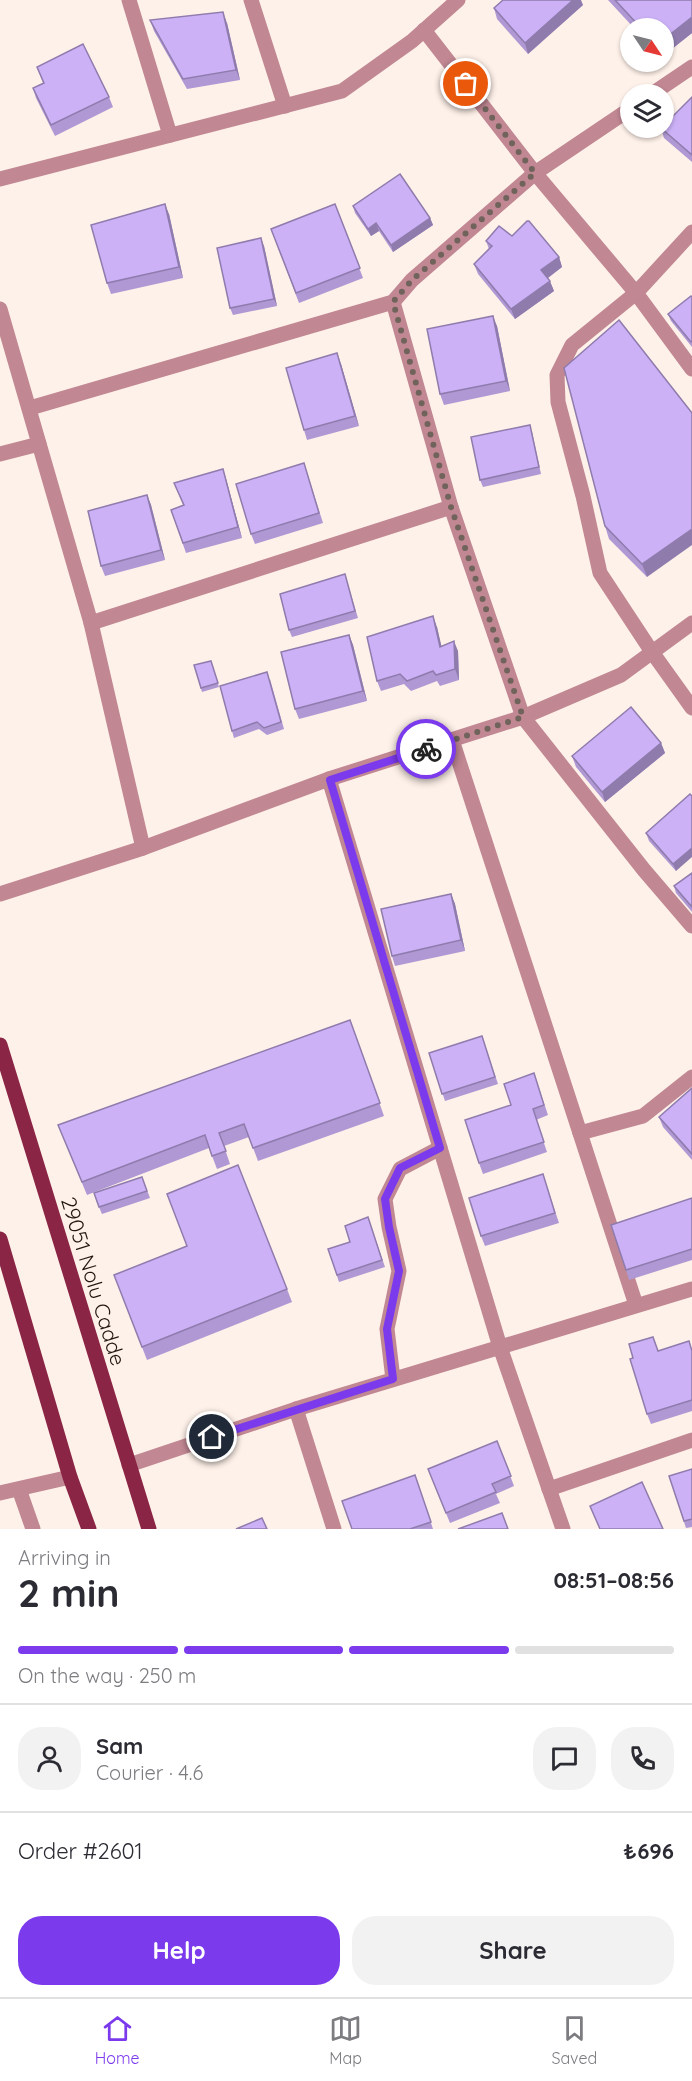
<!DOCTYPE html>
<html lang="en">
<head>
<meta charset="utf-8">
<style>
	body { margin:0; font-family:Quicksand,sans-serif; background:#f2f2f3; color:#2b2b33; height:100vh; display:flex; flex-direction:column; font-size:22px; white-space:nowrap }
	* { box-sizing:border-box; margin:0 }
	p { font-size:20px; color:#7c7c81 }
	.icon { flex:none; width:33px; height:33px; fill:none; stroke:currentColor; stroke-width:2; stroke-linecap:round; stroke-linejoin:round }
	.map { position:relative; height:1529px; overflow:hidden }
	.drawer { display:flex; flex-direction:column; background:#fff; flex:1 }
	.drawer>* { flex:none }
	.needle { width:39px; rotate:125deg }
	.tools { position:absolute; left:620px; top:18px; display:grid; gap:12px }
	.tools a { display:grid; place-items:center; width:54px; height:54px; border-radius:50%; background:#fff; box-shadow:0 2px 4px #0004; font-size:30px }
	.pin { position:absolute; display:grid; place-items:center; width:51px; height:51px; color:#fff; margin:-26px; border:3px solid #fff; border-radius:50%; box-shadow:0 2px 6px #0007 }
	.courier { position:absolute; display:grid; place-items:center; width:60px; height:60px; margin:-30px; border:4px solid #7c3aed; border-radius:50%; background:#fff; color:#222; box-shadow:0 2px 8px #0007 }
	.summary em { font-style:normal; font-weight:700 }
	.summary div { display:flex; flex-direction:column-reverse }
	.summary { display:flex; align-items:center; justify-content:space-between; height:102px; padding:0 18px }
	h1 { font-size:39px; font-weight:700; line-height:45px }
	.bar { display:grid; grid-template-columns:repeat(4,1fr); gap:9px 6px; align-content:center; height:72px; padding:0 18px }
	.bar i { height:8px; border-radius:4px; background:#e1e1e2 }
	.bar .active { background:#7c3aed }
	.bar p { grid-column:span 4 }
	.line { display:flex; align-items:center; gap:15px; padding:0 18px; border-top:2px solid #e1e1e2 }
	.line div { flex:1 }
	.round { display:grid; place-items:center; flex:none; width:63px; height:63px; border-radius:24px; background:#f2f2f3 }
	.primary-button { display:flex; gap:12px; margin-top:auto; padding:12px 18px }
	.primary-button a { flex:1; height:69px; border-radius:24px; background:#7c3aed; color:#fff; font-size:24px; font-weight:700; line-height:69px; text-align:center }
	.primary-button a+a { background:#f2f2f3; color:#2b2b33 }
	.menu { display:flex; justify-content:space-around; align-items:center; height:84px; border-top:2px solid #e1e1e2; background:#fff; font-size:16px; color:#7c7c81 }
	.menu a { display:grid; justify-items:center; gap:3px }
	.menu .active { color:#7c3aed }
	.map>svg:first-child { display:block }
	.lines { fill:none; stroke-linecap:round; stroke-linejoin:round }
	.minor { stroke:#c18793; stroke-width:15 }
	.major { stroke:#8a2545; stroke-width:15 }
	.wall { fill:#af98d4 }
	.shaded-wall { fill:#8f7cad }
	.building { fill:#ccb1f7; stroke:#8f7cad; stroke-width:1.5 }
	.done { stroke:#6f635c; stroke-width:6; stroke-dasharray:0 10.8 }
	.route { stroke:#7c3aed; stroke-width:8 }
	.labels { text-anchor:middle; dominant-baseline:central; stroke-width:4.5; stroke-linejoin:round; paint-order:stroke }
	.street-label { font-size:21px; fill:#221710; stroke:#fef1e9 }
</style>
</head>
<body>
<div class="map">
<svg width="692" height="1529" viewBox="0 0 692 1529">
	<rect width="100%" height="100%" fill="#fef1e9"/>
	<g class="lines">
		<g class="minor">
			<path d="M129 0 170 135"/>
			<path d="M251 0 285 106"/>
			<path d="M424 30 535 173 636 293 692 369"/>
			<path d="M652 94 692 67"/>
			<path d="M0 179 342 91 412 41 458 0"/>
			<path d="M692 232 636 293 572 345 557 375 558 402 583 496 600 573 652 652 692 708"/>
			<path d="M393 302 451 507 523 717 644 870 692 926"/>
			<path d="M0 309 91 623 143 848"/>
			<path d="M30 408 393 302 412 280 535 173 630 109"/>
			<path d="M0 454 39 444"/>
			<path d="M91 623 451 507"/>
			<path d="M452 740 636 1305"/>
			<path d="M329 779 500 1347 563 1529"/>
			<path d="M0 894 143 848 329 779 523 717 621 675 692 623"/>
			<path d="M580 1133 643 1116 692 1077"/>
			<path d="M393 1379 387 1329 399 1271 389 1227 385 1199 400 1169 440 1148"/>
			<path d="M296 1409 334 1529"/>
			<path d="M129 1465 296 1409 692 1289"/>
			<path d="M19 1489 33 1529"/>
			<path d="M549 1489 692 1440"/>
			<path d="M0 1493 70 1477"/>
		</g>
		<g class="major">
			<path d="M0 1045 149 1529"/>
			<path d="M0 1239 70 1477 89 1529"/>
		</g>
	</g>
	<g class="wall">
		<path d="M608 0H692V33L663 56V28H634Z"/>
		<path d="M583 5 528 54 497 19 494 8Z"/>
		<path d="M150 20 227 23 240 80 187 89 154 31Z"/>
		<path d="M37 67 109 97 113 107 55 136 36 98 33 88 43 83Z"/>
		<path d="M692 97V162L664 138 661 128Z"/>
		<path d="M335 204 363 278 299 303 271 229Z"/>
		<path d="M353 206 430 218 433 225 393 252 379 231 371 236 355 213Z"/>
		<path d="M169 214 183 278 111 294 107 283Z"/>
		<path d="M512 236 559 257 562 267 548 278 554 291 515 319 478 274 474 264 489 249 486 241Z"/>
		<path d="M264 246 277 306 233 315 230 308Z"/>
		<path d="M692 297V347L671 321 668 314Z"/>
		<path d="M497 326 510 391 444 405 440 394Z"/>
		<path d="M341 364 359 426 307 440 304 430Z"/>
		<path d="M692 413 647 577 609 539 605 526Z"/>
		<path d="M532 432 541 474 483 487 480 480Z"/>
		<path d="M304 463 323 523 255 544 251 534Z"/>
		<path d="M226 479 242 538 186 553 171 510 183 505 174 483Z"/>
		<path d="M147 495 151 505 165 560 105 576 101 566Z"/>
		<path d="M347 581 358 618 292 637 289 630Z"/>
		<path d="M437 627 441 646 458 651 459 680 440 686 437 681 411 691 404 684 381 691 377 681Z"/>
		<path d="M349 635 353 645 367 701 299 719 295 709Z"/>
		<path d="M211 661 219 687 202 692 194 665Z"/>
		<path d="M270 679 284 729 267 735 259 729 234 738 232 731Z"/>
		<path d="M661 743 665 753 605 802 576 767 572 756Z"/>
		<path d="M690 794 676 871 649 841 646 833Z"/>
		<path d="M692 873V912L676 893 674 886Z"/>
		<path d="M451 894 455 904 465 951 395 966 392 956Z"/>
		<path d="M350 1020 384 1116 258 1161 249 1137 224 1146 230 1164 217 1169 209 1148 87 1195 58 1125Z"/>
		<path d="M482 1036 498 1084 445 1101 429 1053Z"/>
		<path d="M534 1073 548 1115 536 1120 547 1152 483 1174 479 1163 511 1105Z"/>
		<path d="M692 1088V1160L663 1127 659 1117Z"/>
		<path d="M142 1177 150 1198 102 1214 99 1207Z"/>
		<path d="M546 1184 559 1223 485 1246 481 1236Z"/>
		<path d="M692 1198V1260L629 1280 626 1270Z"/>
		<path d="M368 1217 385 1267 339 1282 328 1249 350 1242Z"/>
		<path d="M114 1275 287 1289 292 1302 147 1360Z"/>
		<path d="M692 1349V1411L651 1424 647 1414 658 1351Z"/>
		<path d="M497 1441 514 1486 496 1494 500 1503 450 1523 432 1479Z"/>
		<path d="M692 1469V1527L686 1528 669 1476Z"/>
		<path d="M415 1475 433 1529H352Z"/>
	</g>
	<g class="shaded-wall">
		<path d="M573 0H581L583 5 528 54 525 43Z"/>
		<path d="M223 12 227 23 240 80 236 70Z"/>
		<path d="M692 17V33L663 56V40Z"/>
		<path d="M165 204 169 214 183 278 179 267Z"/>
		<path d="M430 218 433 225 393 252 391 245Z"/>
		<path d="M376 223 379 231 371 236 368 229Z"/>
		<path d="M261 238 264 246 277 306 274 299Z"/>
		<path d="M559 257 562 267 545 280 541 270Z"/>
		<path d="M550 281 554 291 515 319 511 309Z"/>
		<path d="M493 316 497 326 510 391 506 381Z"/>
		<path d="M337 353 341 364 359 426 355 416Z"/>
		<path d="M223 469 226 479 242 538 238 527Z"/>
		<path d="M147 495 151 505 165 560 161 550Z"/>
		<path d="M692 529V545L647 577 642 564Z"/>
		<path d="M433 616 437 627 444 657 440 647Z"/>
		<path d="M349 635 353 645 367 701 363 691Z"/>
		<path d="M454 641 458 651 459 680 455 669Z"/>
		<path d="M661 743 665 753 605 802 602 792Z"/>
		<path d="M692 848V857L676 871 673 864Z"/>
		<path d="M451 894 455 904 465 951 461 940Z"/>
	</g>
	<g class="building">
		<path d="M503 0H573L525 43 494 8Z"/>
		<path d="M615 0H692V17L663 40V28H641Z"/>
		<path d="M223 12 236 70 183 79 150 20Z"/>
		<path d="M83 44 109 97 51 125 33 88 44 83 37 67Z"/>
		<path d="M692 97V155L661 128H663V126Z"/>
		<path d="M400 174 430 218 391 245 376 223 368 229 353 206Z"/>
		<path d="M165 204 179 267 107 283 91 225Z"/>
		<path d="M335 204 360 268 296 293 271 229Z"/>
		<path d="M527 221H529L559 257 541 270 550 281 511 309 474 264 492 246 486 241 499 226 512 236Z"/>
		<path d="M261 238 274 299 230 308 217 248Z"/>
		<path d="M691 296 692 297V341L691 342 668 314Z"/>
		<path d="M493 316 506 381 440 394 427 329Z"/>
		<path d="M619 320 692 413V529L642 564 605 526 564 368Z"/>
		<path d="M337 353 355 416 304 430 286 368Z"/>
		<path d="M530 425 539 467 480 480 471 437Z"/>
		<path d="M304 463 319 513 251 534 236 484Z"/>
		<path d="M223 469 238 527 183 543 171 510 184 505 174 483Z"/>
		<path d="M147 495 161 550 101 566 88 511Z"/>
		<path d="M345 574 355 611 289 630 280 594Z"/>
		<path d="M433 616 440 647 454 641 455 669 436 675 433 671 407 681 400 674 377 681 367 637Z"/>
		<path d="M349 635 363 691 295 709 281 652Z"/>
		<path d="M211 661 218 683 201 688 194 665Z"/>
		<path d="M267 672 281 722 264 728 257 722 232 731 220 686Z"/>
		<path d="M631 707 661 743 602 792 572 756Z"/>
		<path d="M690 794 692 796V848L673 864 646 833Z"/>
		<path d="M692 873V907L674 886Z"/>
		<path d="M451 894 461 940 392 956 381 909Z"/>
		<path d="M350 1020 380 1103 253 1148 244 1124 219 1133 226 1151 212 1156 205 1135 82 1182 58 1125Z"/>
		<path d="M482 1036 495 1077 442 1094 429 1053Z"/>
		<path d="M534 1073 544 1105 533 1109 544 1142 479 1163 465 1120 511 1105 504 1084Z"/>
		<path d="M692 1088V1154L659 1117Z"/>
		<path d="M238 1165 287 1289 142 1347 114 1275 187 1246 167 1194Z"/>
		<path d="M543 1174 555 1213 481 1236 469 1198Z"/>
		<path d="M142 1177 147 1191 99 1207 94 1193Z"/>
		<path d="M692 1198V1249L626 1270 611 1225Z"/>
		<path d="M368 1217 382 1260 337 1275 328 1249 350 1242 345 1226Z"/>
		<path d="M653 1337 658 1351 689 1341 692 1351V1400L647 1414 630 1359 633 1358 629 1344Z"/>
		<path d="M497 1441 511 1476 492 1484 496 1492 446 1513 428 1469Z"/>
		<path d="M692 1469V1519L684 1521 669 1476Z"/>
		<path d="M415 1475 431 1522 410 1529H352L342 1501Z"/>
		<path d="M642 1482 663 1529H600L590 1506Z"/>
		<path d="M502 1513 508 1529H458Z"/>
		<path d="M262 1518 267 1529H236Z"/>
	</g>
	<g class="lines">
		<path class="done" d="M426 749 523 717 451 507 393 302 412 280 535 173 466 84"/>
		<path class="route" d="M212 1437 393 1379 387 1329 399 1271 389 1227 385 1199 400 1168 440 1148 330 780 426 749"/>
	</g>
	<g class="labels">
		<g class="street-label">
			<text transform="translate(94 1281) rotate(73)">29051 Nolu Cadde</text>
		</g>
	</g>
</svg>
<div class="tools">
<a><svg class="needle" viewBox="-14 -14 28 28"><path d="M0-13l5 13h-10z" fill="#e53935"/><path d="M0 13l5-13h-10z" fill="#7c7c81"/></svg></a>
<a><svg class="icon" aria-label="layers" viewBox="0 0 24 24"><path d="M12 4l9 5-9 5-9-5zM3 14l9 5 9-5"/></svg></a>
</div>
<div class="pin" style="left:466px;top:84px;background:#ea580c"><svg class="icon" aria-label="bag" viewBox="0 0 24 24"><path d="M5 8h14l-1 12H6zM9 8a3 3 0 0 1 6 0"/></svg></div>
<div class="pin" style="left:212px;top:1437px;background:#1f2937"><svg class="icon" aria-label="home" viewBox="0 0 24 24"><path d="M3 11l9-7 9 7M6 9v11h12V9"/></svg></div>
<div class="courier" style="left:426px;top:749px"><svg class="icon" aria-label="bike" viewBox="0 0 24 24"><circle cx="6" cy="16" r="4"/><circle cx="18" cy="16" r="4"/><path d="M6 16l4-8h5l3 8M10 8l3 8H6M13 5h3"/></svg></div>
</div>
<section class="drawer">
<div class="summary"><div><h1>2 min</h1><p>Arriving in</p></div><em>08:51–08:56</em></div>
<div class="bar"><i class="active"></i><i class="active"></i><i class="active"></i><i></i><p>On the way · 250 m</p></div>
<div class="line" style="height:108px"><a class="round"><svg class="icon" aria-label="person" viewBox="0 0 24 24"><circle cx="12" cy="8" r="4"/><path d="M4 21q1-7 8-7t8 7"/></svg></a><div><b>Sam</b><p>Courier · 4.6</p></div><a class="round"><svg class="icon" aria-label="chat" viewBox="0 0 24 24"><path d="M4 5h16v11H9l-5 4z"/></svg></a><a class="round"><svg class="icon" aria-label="phone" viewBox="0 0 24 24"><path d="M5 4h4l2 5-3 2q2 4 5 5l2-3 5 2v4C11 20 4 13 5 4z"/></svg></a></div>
<div class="line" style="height:78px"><div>Order #2601</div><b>₺696</b></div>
<div class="primary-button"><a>Help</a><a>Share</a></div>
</section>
<nav class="menu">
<a class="active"><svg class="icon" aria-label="home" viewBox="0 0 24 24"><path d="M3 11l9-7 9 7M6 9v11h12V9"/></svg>Home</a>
<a><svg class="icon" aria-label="map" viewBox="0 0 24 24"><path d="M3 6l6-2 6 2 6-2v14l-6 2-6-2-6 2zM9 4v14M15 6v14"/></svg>Map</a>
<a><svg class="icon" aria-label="saved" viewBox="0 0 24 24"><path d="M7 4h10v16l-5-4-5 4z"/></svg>Saved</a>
</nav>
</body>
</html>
